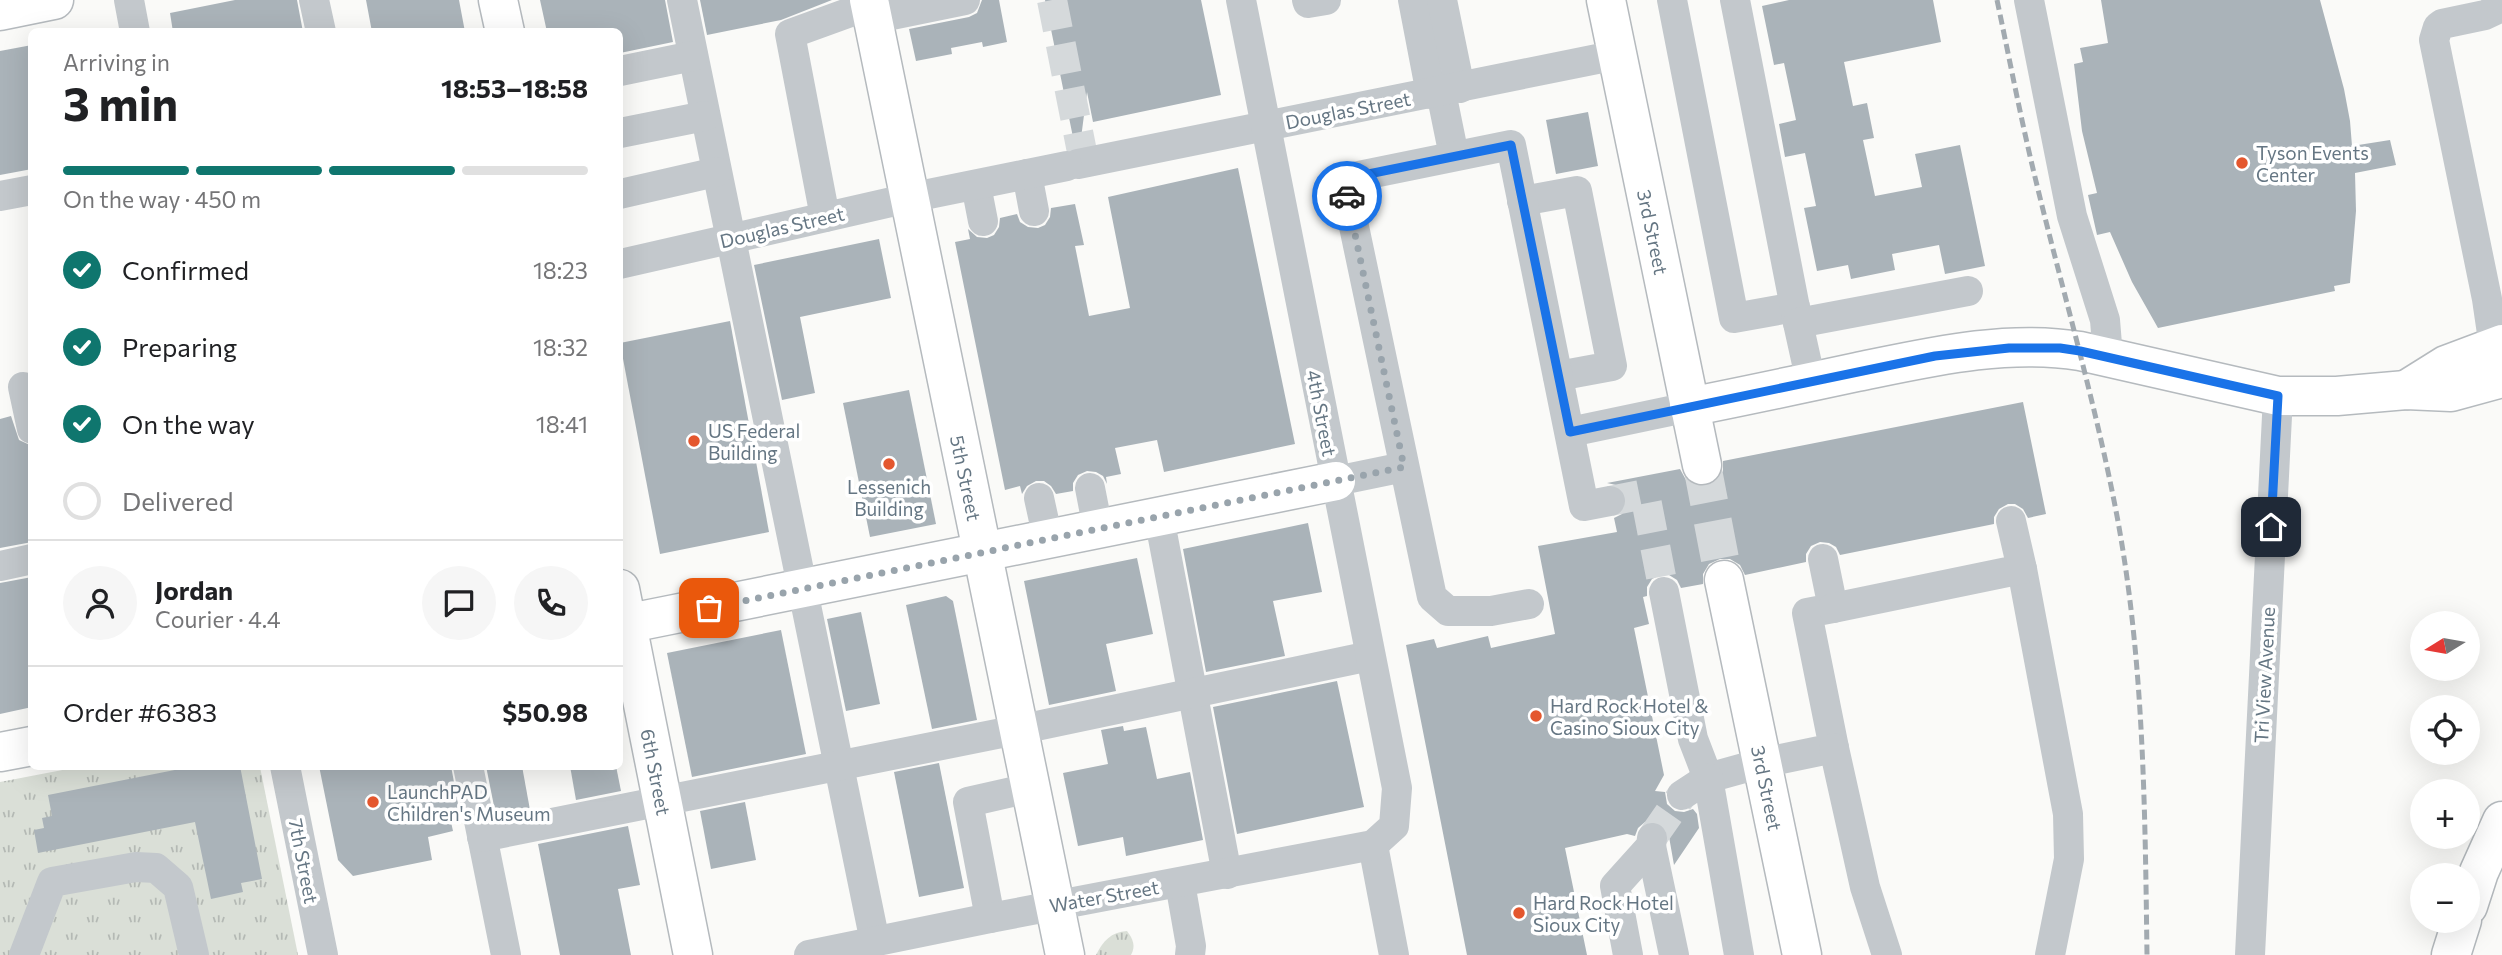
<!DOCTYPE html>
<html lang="en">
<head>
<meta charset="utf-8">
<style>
	body { margin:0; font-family:Commissioner,sans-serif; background:#f6f6f6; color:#202124; height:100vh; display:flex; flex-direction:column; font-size:26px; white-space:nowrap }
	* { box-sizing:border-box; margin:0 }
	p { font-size:23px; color:#757577 }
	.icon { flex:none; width:38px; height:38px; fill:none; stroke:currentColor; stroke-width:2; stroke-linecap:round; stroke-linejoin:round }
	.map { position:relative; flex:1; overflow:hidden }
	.sheet { position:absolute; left:28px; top:28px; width:595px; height:742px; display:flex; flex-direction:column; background:#fff; border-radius:10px; box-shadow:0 7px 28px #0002 }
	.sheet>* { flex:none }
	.needle { width:46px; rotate:259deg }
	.fabs { position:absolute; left:2410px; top:611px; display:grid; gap:14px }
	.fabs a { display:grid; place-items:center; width:70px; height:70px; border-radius:50%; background:#fff; box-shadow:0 7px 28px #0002; font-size:35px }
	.pin { position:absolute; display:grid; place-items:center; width:60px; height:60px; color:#fff; margin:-30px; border-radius:14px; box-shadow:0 4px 10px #0006 }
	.courier { position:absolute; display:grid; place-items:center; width:70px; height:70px; margin:-35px; border:5px solid #1a73e8; border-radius:50%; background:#fff; color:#222; box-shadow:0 2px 9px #0007 }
	.overview em { font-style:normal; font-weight:700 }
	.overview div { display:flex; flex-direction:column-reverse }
	.overview { display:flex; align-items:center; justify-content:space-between; height:119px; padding:0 35px }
	h1 { font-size:46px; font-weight:700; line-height:52px }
	.bar { display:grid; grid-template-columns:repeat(4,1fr); gap:10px 7px; align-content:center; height:84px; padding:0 35px }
	.bar i { height:9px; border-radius:5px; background:#e0e0e0 }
	.bar .selected { background:#0f766e }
	.bar p { grid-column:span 4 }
	.line { display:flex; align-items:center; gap:18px; padding:0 35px; border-top:2px solid #e0e0e0 }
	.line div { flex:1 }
	.round { display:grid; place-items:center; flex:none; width:74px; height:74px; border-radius:37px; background:#f6f6f6 }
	ol { padding:0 35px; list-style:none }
	li { display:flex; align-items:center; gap:21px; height:77px }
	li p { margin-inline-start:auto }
	li .icon { padding:7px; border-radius:50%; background:#0f766e; color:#fff; stroke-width:4 }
	li:last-child { color:#757577 }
	li i { width:38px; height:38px; border:4px solid #e0e0e0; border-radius:50% }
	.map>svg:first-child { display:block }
	.grass { fill:url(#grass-tufts) }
	.building { fill:#aab3b9 }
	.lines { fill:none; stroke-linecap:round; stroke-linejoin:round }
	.minor-tunnel { stroke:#d5d9db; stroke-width:30; stroke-dasharray:30 15; stroke-linecap:butt }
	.major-tunnel { stroke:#d5d9db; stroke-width:38; stroke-dasharray:38 19; stroke-linecap:butt }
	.major-casing { stroke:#b5babe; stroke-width:41 }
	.highway-casing { stroke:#b4b9bd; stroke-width:41 }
	.minor { stroke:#c3c8cc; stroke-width:30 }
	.major { stroke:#fff; stroke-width:38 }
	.highway { stroke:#fff; stroke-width:38 }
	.rail { stroke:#a2aab0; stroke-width:5; stroke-dasharray:10 5; stroke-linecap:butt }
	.done { stroke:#99a4ac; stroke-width:7; stroke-dasharray:0 12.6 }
	.route { stroke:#1a73e8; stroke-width:9 }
	.poi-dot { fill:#e4572e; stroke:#fff; stroke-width:2.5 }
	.labels { text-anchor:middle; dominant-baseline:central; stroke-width:7; stroke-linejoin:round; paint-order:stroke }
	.street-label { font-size:19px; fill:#657683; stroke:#fff }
	.poi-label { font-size:19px; fill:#657683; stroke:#fff; text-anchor:start }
</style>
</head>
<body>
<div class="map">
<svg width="2502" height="955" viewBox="0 0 2502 955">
	<defs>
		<pattern id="grass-tufts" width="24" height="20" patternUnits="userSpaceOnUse" patternTransform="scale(1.75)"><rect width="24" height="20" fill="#dadfd7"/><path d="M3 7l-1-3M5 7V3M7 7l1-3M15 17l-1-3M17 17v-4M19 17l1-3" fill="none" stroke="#b4b9b4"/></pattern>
	</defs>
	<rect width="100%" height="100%" fill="#fafaf8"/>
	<g class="grass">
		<path d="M78 767H260L298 955H0V782Z"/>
		<path d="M1127 931C1133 939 1136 946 1131 955H1096C1103 941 1111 932 1127 931Z"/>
	</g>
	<g class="building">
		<path d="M235 0H297L303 32H173L170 13Z"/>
		<path d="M366 0H459L465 32H372Z"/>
		<path d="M540 0H665L673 42 620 53V32H547Z"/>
		<path d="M700 0H832L781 20 707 35Z"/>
		<path d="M982 0H999L1007 42 983 47 982 42 951 48 952 54 916 61 909 29 969 17 977 13Z"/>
		<path d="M1045 0H1201L1221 95 1093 122 1087 92 1080 146 1075 147Z"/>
		<path d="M1789 0H1933L1941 42 1844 62 1853 106 1867 103 1874 138 1863 140 1875 196 1922 187 1915 154 1960 145 1985 266 1945 274 1939 245 1892 254 1895 270 1851 279 1848 265 1817 271 1804 208 1816 206 1805 153 1785 157 1779 124 1796 120 1784 63 1774 65 1762 6Z"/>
		<path d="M2101 0H2320L2344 89 2350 121 2352 146 2390 140 2396 165 2355 173 2356 211 2350 283 2334 286 2335 291 2158 328 2132 282 2110 232 2097 235 2088 195 2097 193 2082 131 2074 64 2083 62 2080 48 2108 43Z"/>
		<path d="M32 45V169L0 175V51Z"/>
		<path d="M1588 112 1598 166 1556 174 1546 120Z"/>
		<path d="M1238 168 1295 444 1164 472 1157 440 1115 448 1121 474 1106 477 1107 484 1103 476 1096 472 1087 471 1078 475 1073 483V491L1056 494 1051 486 1044 481H1036L1027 486 1022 494 1020 486 1005 490 955 242 970 239 968 229 977 237 987 238 994 235 999 227 1000 218 1017 214 1020 222 1028 227 1038 228 1045 225 1050 217 1051 208 1075 204 1084 245 1075 246 1089 316 1130 308 1108 197Z"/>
		<path d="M879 239 891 298 800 317 815 393 782 400 754 265Z"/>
		<path d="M730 321 769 532 660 554 620 343Z"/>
		<path d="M909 390 936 524 870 537 843 403Z"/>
		<path d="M2023 402 2046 514 2028 518 2023 509 2015 504H2008L1999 509 1994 517V524L1840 555 1836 547 1829 543 1820 542 1811 546 1806 554V562L1745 575 1740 565 1730 559H1720L1709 564 1703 574V584L1681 588 1677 580 1669 575H1660L1652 579 1647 587V596L1643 597 1649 624 1634 628 1664 775 1655 791 1665 792 1667 804 1675 811 1684 812 1693 809 1697 814 1699 828 1674 865 1668 831 1662 824 1655 821 1645 822 1638 828 1635 836 1627 834 1565 848 1587 955H1467L1406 645 1434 639 1437 648 1488 636 1491 648 1555 634 1538 546 1617 532 1614 518 1622 514 1626 507 1627 497 1623 489 1616 485 1607 483 1680 469 1686 480 1695 485 1706 486 1717 481 1723 471V461Z"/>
		<path d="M11 416 19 440 32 446V542L0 548V419Z"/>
		<path d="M1308 523 1322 592 1273 601 1285 656 1206 672 1183 549Z"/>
		<path d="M1137 558 1153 634 1106 644 1116 691 1049 705 1024 581Z"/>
		<path d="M32 577V707L0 714V583Z"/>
		<path d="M946 596 953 601 977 720 932 729 906 605Z"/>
		<path d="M861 612 880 704 846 711 827 619Z"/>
		<path d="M781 630 806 754 692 777 667 653Z"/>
		<path d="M1337 681 1364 807 1237 834 1213 707Z"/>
		<path d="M1123 726 1124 731 1146 727 1157 779 1190 772 1203 840 1126 856 1123 837 1078 846 1063 773 1108 764 1101 730Z"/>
		<path d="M939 763 964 888 919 897 894 772Z"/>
		<path d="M195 766H240L262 879 241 883 243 892 211 899 195 822 38 853 34 830 44 828 42 818 52 816 48 795Z"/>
		<path d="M319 766H451L461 820 451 822 453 831 428 837 432 860 353 876 338 860Z"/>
		<path d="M486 766H522L530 810 496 816Z"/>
		<path d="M570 766H616L621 791 576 800Z"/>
		<path d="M745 802 756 860 711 869 700 811Z"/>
		<path d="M628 826 640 885 618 889 631 955H560L538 844Z"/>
	</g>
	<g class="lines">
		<g class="minor-tunnel">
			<path d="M1052 0 1084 162"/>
			<path d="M1610 501 1645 494 1664 592"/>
			<path d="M1652 838 1682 795"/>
		</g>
		<path class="major-tunnel" d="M1702 465 1724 580"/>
		<defs>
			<g id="major">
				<path d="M498 0 505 32"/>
				<path d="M869 0 1065 955"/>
				<path d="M1606 0 1702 465"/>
				<path d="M0 11 54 0"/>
				<path d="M2406 390 2446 365 2502 344"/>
				<path d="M1689 407C1745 396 1801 384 1857 372 1930 357 2006 339 2080 351L2278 396H2337L2406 390 2451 392 2502 378"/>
				<path d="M1724 580 1802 955"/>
				<path d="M620 589 693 955"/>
				<path d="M620 625 1336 481"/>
				<path d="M0 752 32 746"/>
			</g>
			<g id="highway">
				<path d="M2468 906 2479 872 2502 821"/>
				<path d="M2451 955 2462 920"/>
			</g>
		</defs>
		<use href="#major" class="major-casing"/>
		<use href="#highway" class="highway-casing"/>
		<g class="minor">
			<path d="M129 0 135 32"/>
			<path d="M314 0 321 32"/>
			<path d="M682 0 875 942"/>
			<path d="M1307 0 1308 3 1326 0"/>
			<path d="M1413 0 1431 94"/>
			<path d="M1442 0 1460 88"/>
			<path d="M1672 0 1734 318 1795 307"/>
			<path d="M1735 0 1798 323"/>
			<path d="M2029 0 2072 216 2105 320 2108 357"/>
			<path d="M872 19 965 0"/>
			<path d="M620 71 693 56"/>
			<path d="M1441 92 1454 156"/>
			<path d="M620 133 705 116"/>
			<path d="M1078 164 1617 55"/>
			<path d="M1027 174 1034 211"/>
			<path d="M976 185 983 221"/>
			<path d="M620 194 716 172"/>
			<path d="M0 196 32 190"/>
			<path d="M1522 201 1577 191 1612 366 1558 376"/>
			<path d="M825 217 790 34 870 5"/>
			<path d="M620 264 909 198 1067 166"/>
			<path d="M2494 347 2487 299 2434 40 2438 27 2442 24 2485 15 2502 7"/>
			<path d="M1811 382 1798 323 1968 291"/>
			<path d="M23 387 32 429"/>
			<path d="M1570 432 1689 407"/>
			<path d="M1336 481 1404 467"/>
			<path d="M1090 488 1098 529"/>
			<path d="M1039 498 1048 539"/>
			<path d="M1159 517 1227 874"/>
			<path d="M0 566 32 559"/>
			<path d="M2022 569 2068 814 2069 859 2050 955"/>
			<path d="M1664 592 1693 739 1708 778 1762 763 1834 748 1807 613 1833 608 1823 559"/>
			<path d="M1529 604 1491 611H1448L1432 597 1344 179 1511 145 1584 506 1610 501"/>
			<path d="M1833 608 2022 569 2011 521"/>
			<path d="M1834 748 1865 887 1887 955"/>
			<path d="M285 766 323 955"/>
			<path d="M468 766 506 955"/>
			<path d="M1682 795 1708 778 1739 955"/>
			<path d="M482 837 1017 730 1370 656"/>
			<path d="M1373 845 1394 955"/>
			<path d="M1651 846 1674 955"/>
			<path d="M1180 883 1191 946 1190 955"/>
			<path d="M990 918 968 802 1030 788"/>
			<path d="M24 955 52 882 136 867 156 868 178 887 194 955"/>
			<path d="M809 955 990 918 1373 845 1394 826 1397 788 1241 0"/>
			<path d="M1628 955 1615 886 1651 846 1652 838"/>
			<path d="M2250 955 2278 396"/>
		</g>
		<use href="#major" class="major"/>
		<use href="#highway" class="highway"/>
		<path class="rail" d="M1997 0C2008 52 2018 104 2030 156 2058 276 2094 395 2117 516 2144 661 2145 809 2147 955"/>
	</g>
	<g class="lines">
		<path class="done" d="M709 608 1404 467 1347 196"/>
		<path class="route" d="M1347 196 1344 179 1511 145 1570 432 1935 356 2009 348H2060L2080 351 2278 396 2271 527"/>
	</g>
	<g class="poi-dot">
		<circle cx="2242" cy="163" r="7"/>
		<circle cx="694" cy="441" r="7"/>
		<circle cx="889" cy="464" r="7"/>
		<circle cx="1536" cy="716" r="7"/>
		<circle cx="373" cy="802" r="7"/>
		<circle cx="1519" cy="913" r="7"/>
	</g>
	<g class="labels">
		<g class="street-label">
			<text transform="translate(1348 110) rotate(-11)">Douglas Street</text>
			<text transform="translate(782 227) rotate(-13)">Douglas Street</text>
			<text transform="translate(1653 232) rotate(78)">3rd Street</text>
			<text transform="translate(1322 413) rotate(79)">4th Street</text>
			<text transform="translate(966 478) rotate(78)">5th Street</text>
			<text transform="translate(2264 675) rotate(-87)">Tri View Avenue</text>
			<text transform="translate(656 772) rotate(79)">6th Street</text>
			<text transform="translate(1767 788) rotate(78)">3rd Street</text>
			<text transform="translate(304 861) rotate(79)">7th Street</text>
			<text transform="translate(1104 896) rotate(-10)">Water Street</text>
		</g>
		<g class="poi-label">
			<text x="2256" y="152">Tyson Events<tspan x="2256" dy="22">Center</tspan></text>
			<text x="708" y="430">US Federal<tspan x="708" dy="22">Building</tspan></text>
			<text x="889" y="486" text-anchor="middle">Lessenich<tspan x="889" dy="22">Building</tspan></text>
			<text x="1550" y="705">Hard Rock Hotel &amp;<tspan x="1550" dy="22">Casino Sioux City</tspan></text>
			<text x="387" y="791">LaunchPAD<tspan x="387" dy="22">Children's Museum</tspan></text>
			<text x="1533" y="902">Hard Rock Hotel<tspan x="1533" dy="22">Sioux City</tspan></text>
		</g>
	</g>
</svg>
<div class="fabs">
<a><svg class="needle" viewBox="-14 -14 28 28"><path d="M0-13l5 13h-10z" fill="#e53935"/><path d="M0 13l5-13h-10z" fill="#757577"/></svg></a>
<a><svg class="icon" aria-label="locate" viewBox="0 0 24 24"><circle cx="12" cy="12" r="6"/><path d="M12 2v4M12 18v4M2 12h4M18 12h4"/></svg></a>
<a>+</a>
<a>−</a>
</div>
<div class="pin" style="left:709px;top:608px;background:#ea580c"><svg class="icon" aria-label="bag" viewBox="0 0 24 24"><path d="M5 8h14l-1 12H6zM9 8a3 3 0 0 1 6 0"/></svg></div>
<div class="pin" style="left:2271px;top:527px;background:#1f2937"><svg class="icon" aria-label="home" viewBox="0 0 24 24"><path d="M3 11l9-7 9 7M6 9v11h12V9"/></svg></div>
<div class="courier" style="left:1347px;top:196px"><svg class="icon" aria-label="car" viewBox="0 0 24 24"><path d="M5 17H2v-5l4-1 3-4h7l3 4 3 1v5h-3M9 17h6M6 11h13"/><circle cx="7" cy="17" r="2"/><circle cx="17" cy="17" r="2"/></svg></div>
<section class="sheet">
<div class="overview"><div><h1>3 min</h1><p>Arriving in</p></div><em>18:53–18:58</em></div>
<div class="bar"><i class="selected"></i><i class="selected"></i><i class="selected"></i><i></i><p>On the way · 450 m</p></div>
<ol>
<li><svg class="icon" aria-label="check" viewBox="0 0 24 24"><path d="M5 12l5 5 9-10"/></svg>Confirmed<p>18:23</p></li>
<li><svg class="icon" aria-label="check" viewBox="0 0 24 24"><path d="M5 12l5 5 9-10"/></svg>Preparing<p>18:32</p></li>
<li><svg class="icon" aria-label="check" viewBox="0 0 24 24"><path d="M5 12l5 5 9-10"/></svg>On the way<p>18:41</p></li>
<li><i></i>Delivered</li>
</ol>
<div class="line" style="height:126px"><a class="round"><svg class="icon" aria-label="person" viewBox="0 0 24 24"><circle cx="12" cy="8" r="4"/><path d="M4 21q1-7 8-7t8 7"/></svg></a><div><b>Jordan</b><p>Courier · 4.4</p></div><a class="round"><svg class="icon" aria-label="chat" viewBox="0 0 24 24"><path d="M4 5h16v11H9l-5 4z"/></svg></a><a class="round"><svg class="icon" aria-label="phone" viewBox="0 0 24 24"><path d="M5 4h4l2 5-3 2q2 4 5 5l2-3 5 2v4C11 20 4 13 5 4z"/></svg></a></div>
<div class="line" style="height:91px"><div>Order #6383</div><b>$50.98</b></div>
</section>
</div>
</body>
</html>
